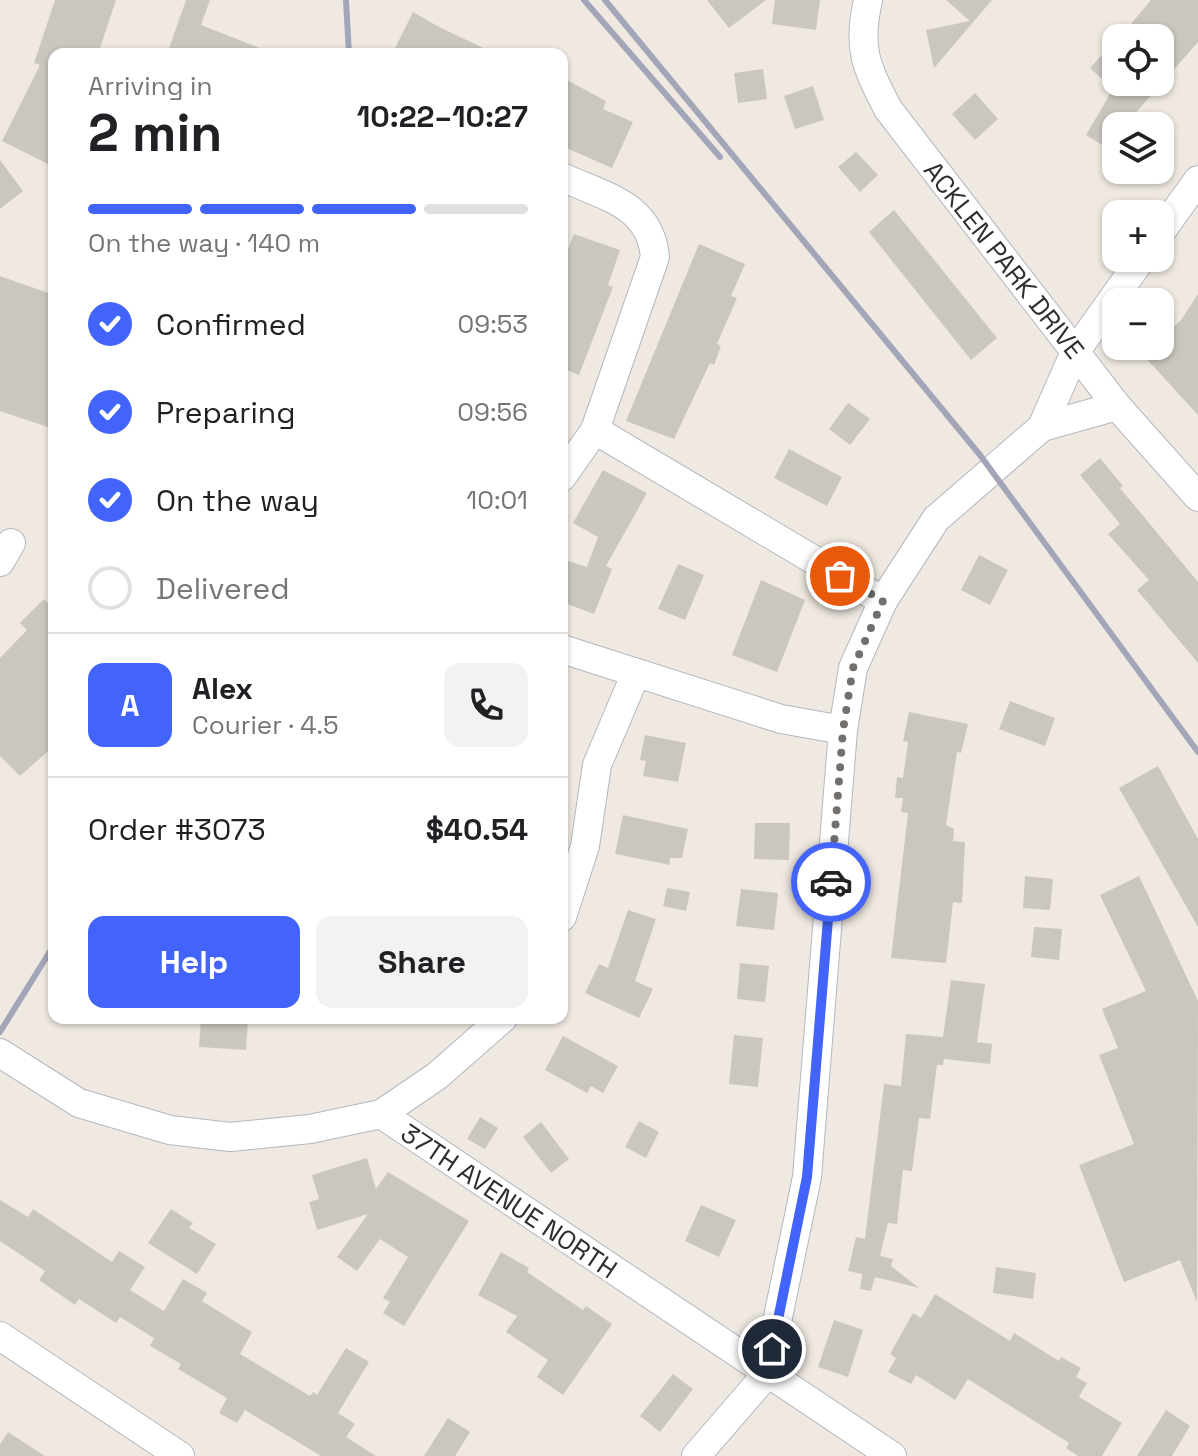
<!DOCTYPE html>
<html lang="en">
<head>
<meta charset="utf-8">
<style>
	body { margin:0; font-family:"Space Grotesk",sans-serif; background:#f2f2f2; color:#202124; height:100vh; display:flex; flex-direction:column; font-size:30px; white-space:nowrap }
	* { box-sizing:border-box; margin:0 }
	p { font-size:26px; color:#757577 }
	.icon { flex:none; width:44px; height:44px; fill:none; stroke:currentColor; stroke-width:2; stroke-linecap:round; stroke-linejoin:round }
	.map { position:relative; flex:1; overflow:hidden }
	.drawer { position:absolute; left:48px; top:48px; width:520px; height:976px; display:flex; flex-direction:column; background:#fff; border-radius:16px; box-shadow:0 2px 6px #0004 }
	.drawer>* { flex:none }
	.tools { position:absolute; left:1102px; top:24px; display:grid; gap:16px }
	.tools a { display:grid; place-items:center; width:72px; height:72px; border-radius:16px; background:#fff; box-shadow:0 2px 6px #0004; font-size:40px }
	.pin { position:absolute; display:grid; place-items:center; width:68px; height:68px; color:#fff; margin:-34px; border:4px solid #fff; border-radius:50%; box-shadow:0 2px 8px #0007 }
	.courier { position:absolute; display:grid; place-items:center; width:80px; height:80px; margin:-40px; border:6px solid #4264fb; border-radius:50%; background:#fff; color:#222; box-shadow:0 2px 10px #0007 }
	.headline em { font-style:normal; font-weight:700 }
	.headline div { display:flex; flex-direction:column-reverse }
	.headline { display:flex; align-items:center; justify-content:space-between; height:136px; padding:0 40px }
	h1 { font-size:52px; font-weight:700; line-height:60px }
	.bar { display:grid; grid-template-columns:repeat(4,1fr); gap:12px 8px; align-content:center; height:96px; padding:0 40px }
	.bar i { height:10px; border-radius:6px; background:#e0e0e0 }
	.bar .selected { background:#4264fb }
	.bar p { grid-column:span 4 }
	.line { display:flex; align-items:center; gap:20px; padding:0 40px; border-top:2px solid #e0e0e0 }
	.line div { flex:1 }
	.round { display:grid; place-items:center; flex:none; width:84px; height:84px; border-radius:16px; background:#f2f2f2 }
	ol { padding:0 40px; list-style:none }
	li { display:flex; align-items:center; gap:24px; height:88px }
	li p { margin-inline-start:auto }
	li .icon { padding:8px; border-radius:50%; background:#4264fb; color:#fff; stroke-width:4 }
	li:last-child { color:#757577 }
	li i { width:44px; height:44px; border:4px solid #e0e0e0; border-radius:50% }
	.primary-button { display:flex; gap:16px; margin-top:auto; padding:16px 40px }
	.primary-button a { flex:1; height:92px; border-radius:16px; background:#4264fb; color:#fff; font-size:32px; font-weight:700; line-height:92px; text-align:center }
	.primary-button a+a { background:#f2f2f2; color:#202124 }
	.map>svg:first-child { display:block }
	.building { fill:#cbc7bf }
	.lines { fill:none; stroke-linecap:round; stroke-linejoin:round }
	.minor-casing { stroke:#b4b7c1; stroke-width:30 }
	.minor { stroke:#fff; stroke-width:28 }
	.rail { stroke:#a3a6b8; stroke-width:6 }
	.done { stroke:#726f6d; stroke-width:8; stroke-dasharray:0 14.4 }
	.route { stroke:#4264fb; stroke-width:10 }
	.labels { text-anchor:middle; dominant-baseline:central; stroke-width:7; stroke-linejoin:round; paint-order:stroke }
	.street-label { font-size:26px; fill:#2e2e2e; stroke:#fff }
</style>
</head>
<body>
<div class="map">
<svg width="1198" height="1456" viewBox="0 0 1198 1456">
	<rect width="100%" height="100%" fill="#efe9e1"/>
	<g class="building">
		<path d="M55 0H116L98 54H54V153L48 164 2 141 40 65 34 63Z"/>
		<path d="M186 0H210L201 25 275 54H167Z"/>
		<path d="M707 0H766L729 28Z"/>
		<path d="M775 0H820L816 30 772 24Z"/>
		<path d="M946 0H992L934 68 926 30 970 21Z"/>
		<path d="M1151 0H1198V42L1124 126H1116V139L1110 150 1086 135 1113 89 1090 68 1116 40V85L1160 82V38H1119Z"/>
		<path d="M413 12 439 27 496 54H392Z"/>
		<path d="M763 69 767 99 738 103 734 73Z"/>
		<path d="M567 80 606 101 603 109 633 122 612 168 562 146V91Z"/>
		<path d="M813 86 824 120 795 129 784 96Z"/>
		<path d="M975 93 998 119 975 140 952 114Z"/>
		<path d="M856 152 878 175 860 192 838 167Z"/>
		<path d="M0 160 23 191 0 209Z"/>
		<path d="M894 210 997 338 971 360 869 232Z"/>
		<path d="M574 234 620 250 608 285 613 287 579 375 562 368V265Z"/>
		<path d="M699 244 745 264 731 296 737 298 717 344 721 346 714 365 710 363 674 439 626 421Z"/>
		<path d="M0 276 54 295V429L0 411Z"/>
		<path d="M1198 294V415L1143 355 1153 346H1160V339L1181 320Z"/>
		<path d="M848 403 870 419 850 445 829 429Z"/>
		<path d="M789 449 842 477 827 506 774 478Z"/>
		<path d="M1100 458 1123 486 1120 488 1198 582V663L1137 590 1149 580 1108 534 1120 524 1080 475Z"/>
		<path d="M603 470 647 493 606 566 612 569 594 614 562 602V559L587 567 598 537 573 523Z"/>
		<path d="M979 555 1008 570 990 605 961 590Z"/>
		<path d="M678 564 704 575 685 620 658 609Z"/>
		<path d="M761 580 805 600 777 672 732 655Z"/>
		<path d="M44 599 54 610V746L20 776 0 756V658L27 630 20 623Z"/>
		<path d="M1010 701 1055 718 1045 746 999 729Z"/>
		<path d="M909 712 968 724 961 753 957 752 946 825 954 829 953 841 965 842 962 903 953 902 946 963 891 958 908 813 901 812 903 798H895L897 777 903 778 908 742 903 741Z"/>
		<path d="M645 735 686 743 678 782 643 776 646 761 640 760Z"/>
		<path d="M1158 766 1198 839V927L1119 788Z"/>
		<path d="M623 815 688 829 682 858H670V865L615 854Z"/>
		<path d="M755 823H790L789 860 754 859Z"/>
		<path d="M1025 876 1053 879 1050 910 1023 908Z"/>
		<path d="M1139 876 1198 1001 1197 1302 1180 1260 1124 1282 1079 1165 1134 1144 1099 1055 1118 1048 1102 1009 1146 991 1100 895Z"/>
		<path d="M667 888 690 892 686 911 663 906Z"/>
		<path d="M741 889 778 893 774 930 736 926Z"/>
		<path d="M628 910 656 919 635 981 653 989 639 1018 585 993 599 964 608 968Z"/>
		<path d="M1034 927 1062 929 1059 960 1031 957Z"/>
		<path d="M740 963 769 966 765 1002 737 999Z"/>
		<path d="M951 980 985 984 977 1042 992 1044 990 1064 944 1059 943 1065H937L930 1119 919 1118 912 1171 903 1170 897 1224 888 1223 880 1256 893 1259 891 1266 919 1288 875 1277 871 1291 860 1289 862 1274 848 1271 856 1237 865 1239 884 1084 901 1086 906 1034 943 1037Z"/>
		<path d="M201 1018H248L246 1050 199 1047Z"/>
		<path d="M734 1035 763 1038 758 1087 729 1084Z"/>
		<path d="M563 1036 618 1066 603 1093 591 1086 587 1093 545 1070Z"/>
		<path d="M480 1117 498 1128 485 1149 467 1139Z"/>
		<path d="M639 1121 659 1132 646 1158 625 1147Z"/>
		<path d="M541 1122 569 1159 551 1173 523 1137Z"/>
		<path d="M367 1158 376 1189 388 1172 469 1221 404 1326 383 1313 390 1302 383 1298 408 1257 380 1239 357 1271 337 1257 368 1214 317 1230 309 1202 319 1199 312 1175Z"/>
		<path d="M0 1200 28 1217 33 1209 112 1262 119 1251 145 1267 130 1290 164 1311 183 1279 207 1293 202 1301 252 1332 240 1354 310 1396 313 1392 317 1395 346 1348 369 1362 338 1413 355 1424 346 1437 376 1456H321L245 1410 237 1423 219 1413 227 1398 178 1369 181 1364 150 1346 154 1338 120 1317 116 1323 79 1299 75 1305 39 1280 45 1271 0 1241Z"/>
		<path d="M701 1205 736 1220 719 1257 685 1241Z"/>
		<path d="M171 1209 193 1223 189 1228 216 1244 197 1274 148 1243Z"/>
		<path d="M501 1252 529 1268 527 1272 583 1310 586 1306 612 1324 563 1395 537 1377 548 1360 506 1332 517 1316 478 1295Z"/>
		<path d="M996 1267 1036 1273 1033 1299 993 1293Z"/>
		<path d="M935 1294 1010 1341 1014 1333 1059 1361 1061 1357 1081 1368 1076 1377 1087 1383 1079 1397 1122 1423 1102 1456H1078L1066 1448 1069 1443 968 1379 955 1400 916 1375 911 1384 888 1372 896 1358 890 1354 913 1313 921 1318Z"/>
		<path d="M834 1320 863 1330 848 1377 818 1367Z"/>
		<path d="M673 1374 693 1389 660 1432 640 1416Z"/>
		<path d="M1166 1410 1190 1426 1172 1456H1137Z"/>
		<path d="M448 1418 470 1432 455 1456H424Z"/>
		<path d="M8 1432 45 1456H0V1444Z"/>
	</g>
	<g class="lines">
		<defs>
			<g id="minor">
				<path d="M868 0C857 49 866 66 888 109L1117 406 1198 497"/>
				<path d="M562 177C605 197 650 204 655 257L595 430 562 477"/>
				<path d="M1160 233 1198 180"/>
				<path d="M1042 427 1117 406"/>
				<path d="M595 430 883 601"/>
				<path d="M0 562 11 543"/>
				<path d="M562 649 781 719 843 730"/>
				<path d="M562 917 585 846 597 765 636 673"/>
				<path d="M0 1053 79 1103 170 1130 230 1137 310 1129 381 1114 437 1076 503 1018"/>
				<path d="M381 1114 892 1456"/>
				<path d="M0 1336 180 1456"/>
				<path d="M696 1456 766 1375 807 1177 843 730 853 668 883 601 936 519 1042 427 1075 352 1142 258"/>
			</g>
		</defs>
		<use href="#minor" class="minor-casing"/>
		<use href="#minor" class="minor"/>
		<g class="rail">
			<path d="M346 0 349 54"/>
			<path d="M584 0 720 157"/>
			<path d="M605 0 980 455 1198 752"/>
			<path d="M0 1032 54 945"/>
		</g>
	</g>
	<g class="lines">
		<path class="done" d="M831 882 843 730 853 668 883 601 840 576"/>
		<path class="route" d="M772 1349 807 1177 831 882"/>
	</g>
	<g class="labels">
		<g class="street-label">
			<text transform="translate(1004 260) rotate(52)">ACKLEN PARK DRIVE</text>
			<text transform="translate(509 1201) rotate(34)">37TH AVENUE NORTH</text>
		</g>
	</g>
</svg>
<div class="tools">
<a><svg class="icon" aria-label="locate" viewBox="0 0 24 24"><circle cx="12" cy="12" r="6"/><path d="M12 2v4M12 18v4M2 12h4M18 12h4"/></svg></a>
<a><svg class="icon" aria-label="layers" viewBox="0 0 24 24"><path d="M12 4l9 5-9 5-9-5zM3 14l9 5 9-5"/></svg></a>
<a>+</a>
<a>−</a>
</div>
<div class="pin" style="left:840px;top:576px;background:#ea580c"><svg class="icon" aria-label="bag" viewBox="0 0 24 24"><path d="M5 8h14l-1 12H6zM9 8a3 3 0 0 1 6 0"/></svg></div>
<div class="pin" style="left:772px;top:1349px;background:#1f2937"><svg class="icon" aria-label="home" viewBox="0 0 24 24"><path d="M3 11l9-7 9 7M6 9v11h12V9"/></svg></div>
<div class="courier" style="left:831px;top:882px"><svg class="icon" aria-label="car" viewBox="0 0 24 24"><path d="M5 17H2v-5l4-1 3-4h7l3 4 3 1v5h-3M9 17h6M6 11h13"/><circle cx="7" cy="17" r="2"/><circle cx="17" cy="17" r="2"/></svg></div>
<section class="drawer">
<div class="headline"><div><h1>2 min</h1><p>Arriving in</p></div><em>10:22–10:27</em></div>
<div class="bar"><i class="selected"></i><i class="selected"></i><i class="selected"></i><i></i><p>On the way · 140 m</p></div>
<ol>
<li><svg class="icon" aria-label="check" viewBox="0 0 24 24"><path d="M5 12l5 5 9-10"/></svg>Confirmed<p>09:53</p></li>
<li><svg class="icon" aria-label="check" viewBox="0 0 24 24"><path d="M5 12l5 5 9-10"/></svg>Preparing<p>09:56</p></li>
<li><svg class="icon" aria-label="check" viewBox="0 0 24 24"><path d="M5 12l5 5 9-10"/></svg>On the way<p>10:01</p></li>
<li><i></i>Delivered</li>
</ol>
<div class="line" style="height:144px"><b class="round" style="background:#4264fb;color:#fff">A</b><div><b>Alex</b><p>Courier · 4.5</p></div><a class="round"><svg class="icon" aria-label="phone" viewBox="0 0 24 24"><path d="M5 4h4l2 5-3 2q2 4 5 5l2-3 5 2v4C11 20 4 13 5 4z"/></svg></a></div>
<div class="line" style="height:104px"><div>Order #3073</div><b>$40.54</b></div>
<div class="primary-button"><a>Help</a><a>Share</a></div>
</section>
</div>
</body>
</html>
